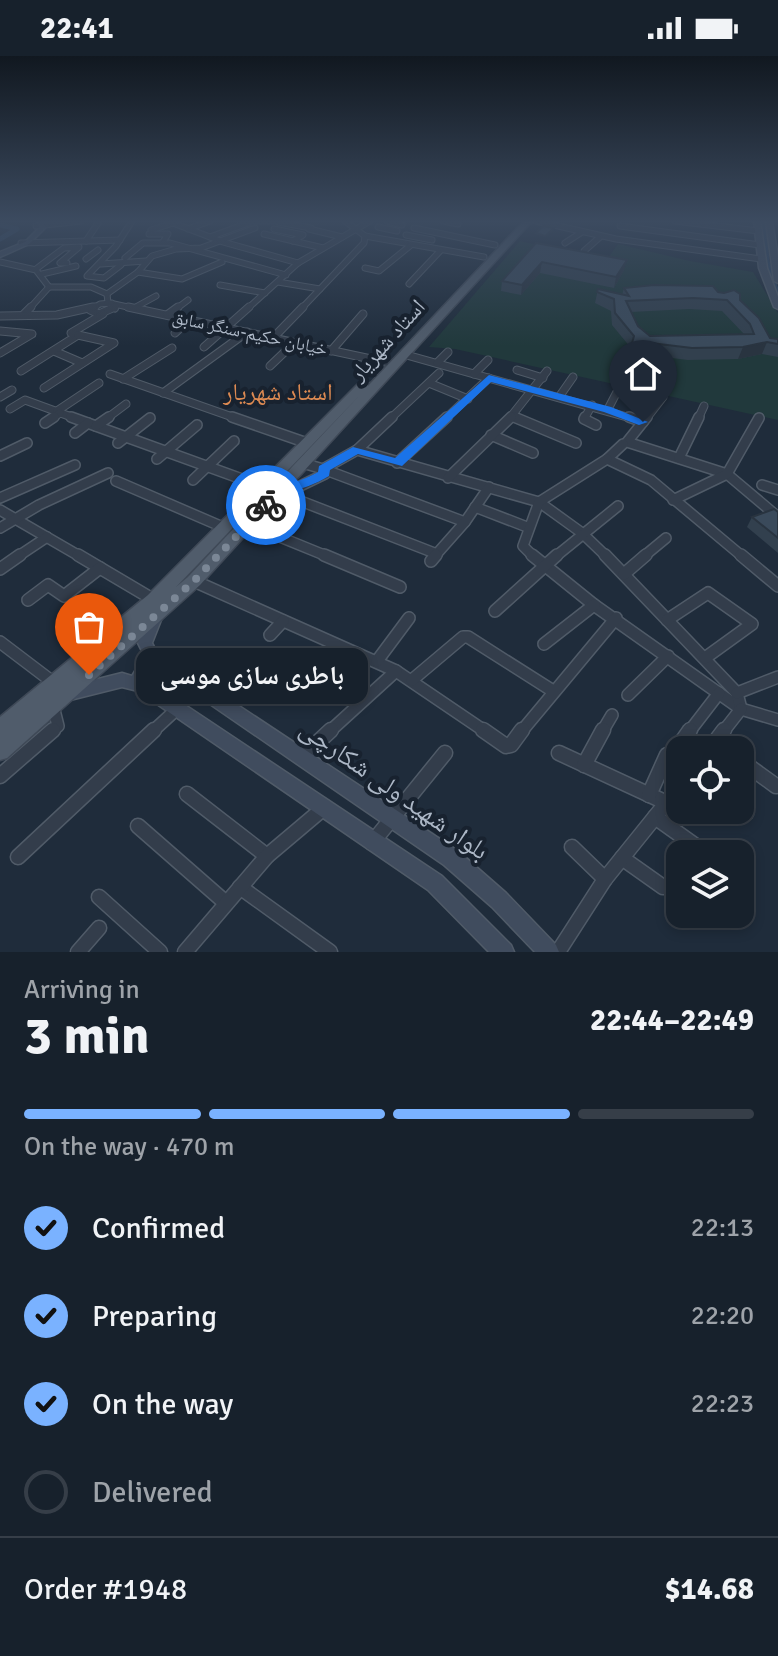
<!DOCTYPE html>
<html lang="en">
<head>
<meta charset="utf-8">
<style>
	body { margin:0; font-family:Signika,"Noto Naskh Arabic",sans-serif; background:#242e38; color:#f1f3f6; height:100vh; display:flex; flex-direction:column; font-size:30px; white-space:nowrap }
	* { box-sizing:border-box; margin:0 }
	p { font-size:26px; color:#9ea3a9 }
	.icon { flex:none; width:44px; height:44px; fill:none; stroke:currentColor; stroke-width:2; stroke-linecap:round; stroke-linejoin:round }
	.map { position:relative; height:896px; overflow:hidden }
	.drawer { display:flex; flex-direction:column; background:#17212c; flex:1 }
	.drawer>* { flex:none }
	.controls { position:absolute; left:666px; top:680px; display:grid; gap:16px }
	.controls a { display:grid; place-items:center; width:88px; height:88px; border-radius:16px; background:#17212c; box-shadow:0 4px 12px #0003,0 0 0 2px #363e48; font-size:40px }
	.pin { position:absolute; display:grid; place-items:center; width:68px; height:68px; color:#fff; margin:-82px -34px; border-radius:50% 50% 50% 0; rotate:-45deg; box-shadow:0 0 8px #0007 }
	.pin .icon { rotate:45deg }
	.courier { position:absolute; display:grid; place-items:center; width:80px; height:80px; margin:-40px; border:6px solid #1a73e8; border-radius:50%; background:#fff; color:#222; box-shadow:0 2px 10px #0007 }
	.bubble { position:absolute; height:56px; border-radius:16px; background:#17212c; box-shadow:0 4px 12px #0003,0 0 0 2px #363e48; font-size:26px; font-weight:800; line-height:56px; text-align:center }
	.summary em { font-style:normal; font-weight:800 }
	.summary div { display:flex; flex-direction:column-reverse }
	.summary { display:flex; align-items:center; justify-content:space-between; height:136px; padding:0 24px }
	h1 { font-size:52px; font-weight:800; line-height:60px }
	.bar { display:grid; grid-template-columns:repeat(4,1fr); gap:12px 8px; align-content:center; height:96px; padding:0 24px }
	.bar i { height:10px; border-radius:6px; background:#363e48 }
	.bar .current { background:#7ab2ff }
	.bar p { grid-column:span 4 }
	.line { display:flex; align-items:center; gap:20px; padding:0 24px; border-top:2px solid #363e48 }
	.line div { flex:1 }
	ol { padding:0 24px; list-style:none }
	li { display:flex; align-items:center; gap:24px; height:88px }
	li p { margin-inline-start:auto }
	li .icon { padding:8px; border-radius:50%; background:#7ab2ff; color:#111; stroke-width:4 }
	li:last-child { color:#9ea3a9 }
	li i { width:44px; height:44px; border:4px solid #363e48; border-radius:50% }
	.status { display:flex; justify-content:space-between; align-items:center; height:56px; padding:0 40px; background:#17212c; direction:ltr }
	.status svg { height:22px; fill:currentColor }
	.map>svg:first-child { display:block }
	.green { fill:#21393c }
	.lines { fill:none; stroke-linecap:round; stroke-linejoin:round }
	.canal { stroke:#2f4662; stroke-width:5 }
	.street-far4-casing { stroke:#505b68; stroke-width:7 }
	.street-far3-casing { stroke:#505b68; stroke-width:9 }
	.street-far2-casing { stroke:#505b68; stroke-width:12 }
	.street-far1-casing { stroke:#505b68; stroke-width:14 }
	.street-casing { stroke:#505b68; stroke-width:17 }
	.secondary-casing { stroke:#505b68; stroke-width:3 }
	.primary-casing { stroke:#3f4957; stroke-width:3 }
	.street-far4 { stroke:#333d4b; stroke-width:5 }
	.street-far3 { stroke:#333d4b; stroke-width:7 }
	.street-far2 { stroke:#333d4b; stroke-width:9 }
	.street-far1 { stroke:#333d4b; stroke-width:11 }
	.street { stroke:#333d4b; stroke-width:14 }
	.secondary { fill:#404c5e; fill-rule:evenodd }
	.primary { fill:#505c6b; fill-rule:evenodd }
	.wall { fill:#32404e; fill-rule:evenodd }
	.shaded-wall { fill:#293440 }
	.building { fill:#3a4a5b; stroke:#293440; stroke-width:2; fill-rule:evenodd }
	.route { fill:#1a73e8 }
	.done { stroke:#7b8796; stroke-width:8; stroke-dasharray:0 14.4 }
	.labels { text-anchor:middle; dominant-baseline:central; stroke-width:8; stroke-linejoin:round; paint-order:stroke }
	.far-street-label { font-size:18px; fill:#adb8c7; stroke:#18222f }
	.street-label { font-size:22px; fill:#adb8c7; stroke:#18222f }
	.neighbourhood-label { font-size:24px; fill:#dd8a52; stroke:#18222f }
	.near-street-label { font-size:26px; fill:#adb8c7; stroke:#18222f }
</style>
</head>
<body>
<div class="status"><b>22:41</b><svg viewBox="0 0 49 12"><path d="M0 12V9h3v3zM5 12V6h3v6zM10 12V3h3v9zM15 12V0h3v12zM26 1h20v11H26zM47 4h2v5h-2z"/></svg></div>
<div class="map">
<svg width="778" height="896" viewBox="0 0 778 896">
	<rect width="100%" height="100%" fill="#1f2c3b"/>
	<path class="green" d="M520 185 606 205 618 188 690 205 753 216 778 257V364L455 293 429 291Z"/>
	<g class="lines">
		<g class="canal">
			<path d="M764 165 767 205 778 240"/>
			<path d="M0 169 17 173 0 183"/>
		</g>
		<defs>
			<g id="street-far4">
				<path d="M240 165H286"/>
				<path d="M387 165 402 169"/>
				<path d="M443 165 458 168"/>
				<path d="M536 165 616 183 761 203"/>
				<path d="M675 165 759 175"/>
				<path d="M278 166 311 172"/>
				<path d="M36 170 81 165"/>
				<path d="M620 170 760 189"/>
				<path d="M378 171 397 175"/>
				<path d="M414 172 495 189"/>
				<path d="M188 173 210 165"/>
				<path d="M274 173 303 179 293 185"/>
				<path d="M309 173 342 181"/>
				<path d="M151 174 173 167 223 186 298 207"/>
				<path d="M149 178H168L163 186"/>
				<path d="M264 178 323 192"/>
				<path d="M406 179 432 184"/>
				<path d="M365 180 484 201"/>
				<path d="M210 181 248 167"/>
				<path d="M86 185 98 167"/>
				<path d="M21 187 120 184"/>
				<path d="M565 187 582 176"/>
				<path d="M584 195 600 181"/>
				<path d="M125 202 143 187H170L286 219"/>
				<path d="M86 203 98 194"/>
				<path d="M0 206 36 214 49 231"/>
				<path d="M101 208 146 205"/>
				<path d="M121 209 104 222 87 220 116 190 132 165"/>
				<path d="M365 212 379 215 411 189"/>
				<path d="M36 213 64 192 79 191 60 207H67"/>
				<path d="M138 216 182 223 222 206"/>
				<path d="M42 218 76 210"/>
				<path d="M278 226 320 233"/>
				<path d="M409 228 441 194"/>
				<path d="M220 229 265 237"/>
				<path d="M49 231H91L107 238 108 247"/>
				<path d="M107 238 138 216 152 200 176 193 201 192 255 172"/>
				<path d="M114 248 137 253"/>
				<path d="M134 252 156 240"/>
				<path d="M29 253 49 231"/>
				<path d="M84 253 93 251"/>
				<path d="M92 253 100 248 112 247 115 253"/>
				<path d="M176 253 188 244"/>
				<path d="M247 253 298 207 370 165"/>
				<path d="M301 253 364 187 365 180 345 165"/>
			</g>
			<g id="street-far3">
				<path d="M95 251 90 254 99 258 115 251"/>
				<path d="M128 251 385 306"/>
				<path d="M24 258 31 251"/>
				<path d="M167 259 178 251"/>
				<path d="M0 260 57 259 93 251"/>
				<path d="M0 275 32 278 0 297"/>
				<path d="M175 277 189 264"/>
				<path d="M273 282 303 251"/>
				<path d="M204 291 249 251"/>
				<path d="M54 295 82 307"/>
				<path d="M331 295 363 258"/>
				<path d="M403 298 634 363"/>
				<path d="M437 307 448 296"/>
				<path d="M270 310 294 287"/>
				<path d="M517 314 543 322"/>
				<path d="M21 315 78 279 71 277 103 258"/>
				<path d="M110 318 238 363"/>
				<path d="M474 318 488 304"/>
				<path d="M123 323 172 292"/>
				<path d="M429 327 468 343"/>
				<path d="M44 332 114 287 78 279"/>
				<path d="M163 337 247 276"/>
				<path d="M0 341 12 334"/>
				<path d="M559 341 573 321"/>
				<path d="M10 353 25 344 77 363"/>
				<path d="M608 353 619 332"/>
				<path d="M57 355 99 327"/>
				<path d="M512 360 519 363"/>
				<path d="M51 363 60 357"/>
				<path d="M106 363 126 348"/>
				<path d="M390 363 439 317"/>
				<path d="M445 363 489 322"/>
				<path d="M509 363 547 315"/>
				<path d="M584 363 592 349"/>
				<path d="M646 363 663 341"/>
				<path d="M698 363 704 350"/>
			</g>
			<g id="street-far2">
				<path d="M71 361 264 431"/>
				<path d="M232 361 307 387"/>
				<path d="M514 361 576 387"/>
				<path d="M585 361 584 363 596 369"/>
				<path d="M629 361 643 366"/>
				<path d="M647 361 627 386 727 418 778 461"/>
				<path d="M45 367 54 361"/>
				<path d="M96 370 109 361"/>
				<path d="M75 377 88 367"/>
				<path d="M491 379 533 397"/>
				<path d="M118 387 150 362"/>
				<path d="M623 388 607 403 651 424 743 501"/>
				<path d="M357 394 392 361"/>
				<path d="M0 400 27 387"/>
				<path d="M679 402 699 361"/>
				<path d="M157 403 197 369"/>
				<path d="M397 407 447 361"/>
				<path d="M306 408 323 413 357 394 539 446 582 477 607 501"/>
				<path d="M448 422 511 361"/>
				<path d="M193 424 234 385"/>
				<path d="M116 425 225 472"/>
				<path d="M762 429 778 434"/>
				<path d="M278 436 296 432 325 418 323 413 465 466"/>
				<path d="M280 437 437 498"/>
				<path d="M0 442 75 409"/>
				<path d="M673 444 727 418 759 362"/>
				<path d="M475 451 527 471"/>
				<path d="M0 454 81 501"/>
				<path d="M248 468 329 501"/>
				<path d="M0 472 39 449 108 417"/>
				<path d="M17 501 47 481"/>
				<path d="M434 501 465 466 489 431"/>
				<path d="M534 501 523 490 539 446 607 403"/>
				<path d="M555 501 618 450"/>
				<path d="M643 501 666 482"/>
			</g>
			<g id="street-far1">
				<path d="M78 499 154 544"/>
				<path d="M324 499 400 531"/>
				<path d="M532 499 594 549 741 653 778 664"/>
				<path d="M605 499 737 637 741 653"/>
				<path d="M741 499 778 530"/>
				<path d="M431 505 436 499"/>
				<path d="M0 513 20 499"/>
				<path d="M624 518 646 499"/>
				<path d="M194 525 396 615 486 676"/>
				<path d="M28 544 48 529 64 540 100 512"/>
				<path d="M495 555 557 499"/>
				<path d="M667 564 708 537 752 568 705 602"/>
				<path d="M270 579 283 565"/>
				<path d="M0 586 54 627"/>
				<path d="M544 588 594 549"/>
				<path d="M377 605 409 562"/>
				<path d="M412 624 463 581H468L553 635"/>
				<path d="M737 637 778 621"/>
				<path d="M628 639 668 600"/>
				<path d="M51 676 58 670 53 650"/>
				<path d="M152 676 178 652"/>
				<path d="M329 676 396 615"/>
				<path d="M521 676 616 562"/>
				<path d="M602 676 612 659"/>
				<path d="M689 676 719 637"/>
				<path d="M723 676 741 653"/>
			</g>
			<g id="street">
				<path d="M483 674 506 690 511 689 522 674"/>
				<path d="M683 684 690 674"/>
				<path d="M716 686 727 694"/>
				<path d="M709 694 724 674"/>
				<path d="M559 697 667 747"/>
				<path d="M303 700 331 674"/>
				<path d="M740 704 776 730"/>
				<path d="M584 709 603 674"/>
				<path d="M0 720 53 674"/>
				<path d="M187 738 267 800"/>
				<path d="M649 739 667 699"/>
				<path d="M740 752 746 757"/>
				<path d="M655 761 707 798"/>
				<path d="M138 770 226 847"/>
				<path d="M372 787 445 697"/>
				<path d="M572 791 605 823"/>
				<path d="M18 801 154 674"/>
				<path d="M622 802 663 831"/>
				<path d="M240 831 330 896"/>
				<path d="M99 841 160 896"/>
				<path d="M78 896 99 872"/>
				<path d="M185 896 267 800 325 751"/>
				<path d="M558 896 605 823 680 730"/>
			</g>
			<g id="secondary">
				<path d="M38 165H44L45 172 29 188 0 201V196L25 186 39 172Z"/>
				<path d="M754 165H760L767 212 778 241V253L774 251 759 212Z"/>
				<path d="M766 165H772L778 201V227L774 225Z"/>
				<path d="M154 558 159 560 161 564 152 587 156 595 458 795 506 837 556 889 559 896H535L492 851 444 809 162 615 150 618 149 625 442 820 511 889 514 896H489L428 834 138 635 122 631 70 644 64 642 62 637 64 632 70 630 122 617 132 620 140 607 147 605 138 587 149 560Z"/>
			</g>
			<path id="primary" d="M524 165H532L200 529 7 702 0 704V661L148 539 360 326H368V330ZM360 339 188 521 176 531Z"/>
		</defs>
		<use href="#street-far4" class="street-far4-casing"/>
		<use href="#street-far3" class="street-far3-casing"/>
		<use href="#street-far2" class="street-far2-casing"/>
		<use href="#street-far1" class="street-far1-casing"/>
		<use href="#street" class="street-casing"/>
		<use href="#secondary" class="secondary-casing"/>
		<use href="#primary" class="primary-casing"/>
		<use href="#street-far4" class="street-far4"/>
		<use href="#street-far3" class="street-far3"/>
		<use href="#street-far2" class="street-far2"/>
		<use href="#street-far1" class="street-far1"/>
		<use href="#street" class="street"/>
		<use href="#secondary" class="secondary"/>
		<use href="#primary" class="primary"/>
	</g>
	<g class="wall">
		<path d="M536 187 624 214 614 232 540 217 521 239 501 235 502 225Z"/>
		<path d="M624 232 718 236 740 244 770 282 778 283V301L762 298 738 303 688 304 647 299 635 303 628 299 631 292 612 269 611 255 595 247 598 233 622 239ZM689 253 722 255 744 278 650 280 638 270 631 256Z"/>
		<path d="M778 456V497L747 471 752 461Z"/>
		<path d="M263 460 283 465 276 471 264 467Z"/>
	</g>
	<g class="shaded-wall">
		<path d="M627 204 624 214 614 232 616 221Z"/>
		<path d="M542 206 540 217 521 239 522 229Z"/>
		<path d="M767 286 762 298 738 303 743 291Z"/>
		<path d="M651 287 647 299 635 303 638 291Z"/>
		<path d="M282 458 283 465 276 471 275 465Z"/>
	</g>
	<g class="building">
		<path d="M543 170 554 172 545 180 536 177Z"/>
		<path d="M536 187 627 204 616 221 542 206 522 229 502 225Z"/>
		<path d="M654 229 713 230 718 236 724 237 734 234 740 238V244L759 262 770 282 778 283V288L767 286 743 291 692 292 651 287 638 291 632 287 634 280 615 257 614 243 597 236 598 233 629 240 624 232ZM693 242 727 244 750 268 754 278 650 280 638 270 626 245Z"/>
		<path d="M774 453 778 456V482L752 461Z"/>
		<path d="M268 454 282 458 275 465 263 460Z"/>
	</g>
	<linearGradient id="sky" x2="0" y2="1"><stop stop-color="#111820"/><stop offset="0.57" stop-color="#3c4b60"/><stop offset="1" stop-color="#3c4b60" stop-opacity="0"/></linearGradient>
	<rect width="778" height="290" fill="url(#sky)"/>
	<path class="route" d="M489 319 611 351 648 366 639 369 604 356 491 326 402 410 358 398 330 414 329 420C315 429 301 432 287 438 278 441 274 449 266 453L260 449C276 427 296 429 318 416L319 410 353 391 395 402Z"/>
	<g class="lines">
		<path class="done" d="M89 619 194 525 266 449"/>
	</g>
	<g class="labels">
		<g class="far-street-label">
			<text transform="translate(250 277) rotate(12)">خیابان حکیم-سنگر سابق</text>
		</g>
		<g class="street-label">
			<text transform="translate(387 284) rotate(-48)">استاد شهریار</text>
		</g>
		<g class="neighbourhood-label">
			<text x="278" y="336">استاد شهریار</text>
		</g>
		<g class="near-street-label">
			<text transform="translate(394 734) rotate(35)">بلوار شهید ولی شکارچی</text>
		</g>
	</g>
</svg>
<div class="controls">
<a><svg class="icon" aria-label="locate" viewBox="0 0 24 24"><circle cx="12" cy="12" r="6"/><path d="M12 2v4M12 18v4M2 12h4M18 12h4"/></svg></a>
<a><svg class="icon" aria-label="layers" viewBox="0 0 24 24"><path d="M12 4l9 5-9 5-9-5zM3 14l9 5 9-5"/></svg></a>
</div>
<div class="pin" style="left:89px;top:619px;background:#ea580c"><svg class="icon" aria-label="bag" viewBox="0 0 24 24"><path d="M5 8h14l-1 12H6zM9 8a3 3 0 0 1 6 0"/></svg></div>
<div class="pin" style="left:643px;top:366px;background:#1f2937"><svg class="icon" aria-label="home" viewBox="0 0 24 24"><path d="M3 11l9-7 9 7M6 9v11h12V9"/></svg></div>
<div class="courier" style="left:266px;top:449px"><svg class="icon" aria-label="bike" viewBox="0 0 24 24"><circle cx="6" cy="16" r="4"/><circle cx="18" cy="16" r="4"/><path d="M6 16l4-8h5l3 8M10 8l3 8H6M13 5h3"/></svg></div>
<div class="bubble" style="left:136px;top:592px;width:232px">باطری سازی موسی</div>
</div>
<section class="drawer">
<div class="summary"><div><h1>3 min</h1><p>Arriving in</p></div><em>22:44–22:49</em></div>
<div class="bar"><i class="current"></i><i class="current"></i><i class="current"></i><i></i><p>On the way · 470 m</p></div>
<ol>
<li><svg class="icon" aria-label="check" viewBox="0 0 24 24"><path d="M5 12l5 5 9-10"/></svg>Confirmed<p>22:13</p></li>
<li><svg class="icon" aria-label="check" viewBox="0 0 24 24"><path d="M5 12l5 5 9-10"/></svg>Preparing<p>22:20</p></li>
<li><svg class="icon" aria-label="check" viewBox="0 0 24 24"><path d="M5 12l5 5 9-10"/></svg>On the way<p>22:23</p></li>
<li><i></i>Delivered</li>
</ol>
<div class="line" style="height:104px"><div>Order #1948</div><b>$14.68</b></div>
</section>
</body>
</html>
